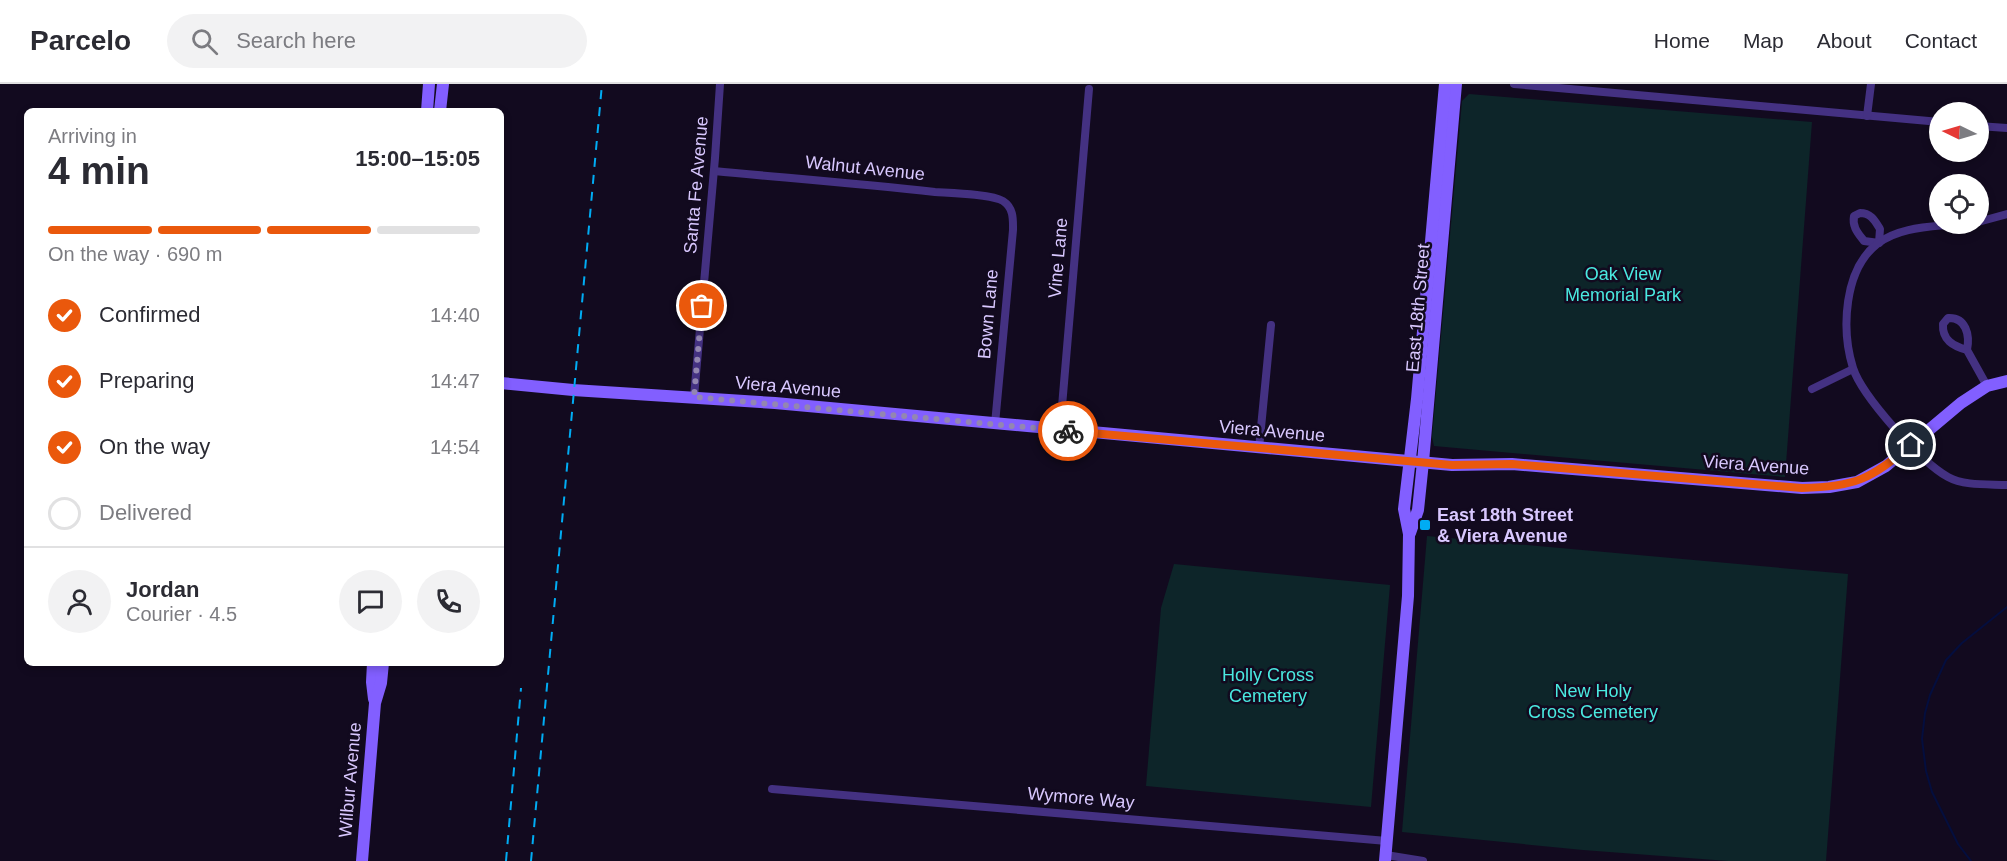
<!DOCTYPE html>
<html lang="en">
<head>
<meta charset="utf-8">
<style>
	body { margin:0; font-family:Arial,sans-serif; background:#f2f2f3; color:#2b2b33; height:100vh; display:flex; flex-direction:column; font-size:22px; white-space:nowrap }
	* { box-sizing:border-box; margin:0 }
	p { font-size:20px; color:#7c7c81 }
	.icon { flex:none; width:33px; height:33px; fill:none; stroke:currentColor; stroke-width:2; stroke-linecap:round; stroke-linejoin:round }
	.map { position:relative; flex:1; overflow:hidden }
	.drawer { position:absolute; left:24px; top:24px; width:480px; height:558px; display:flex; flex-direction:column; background:#fff; border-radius:9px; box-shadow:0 3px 9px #0003 }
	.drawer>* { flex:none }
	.needle { width:39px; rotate:275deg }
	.controls { position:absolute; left:1929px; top:18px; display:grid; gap:12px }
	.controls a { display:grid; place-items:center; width:60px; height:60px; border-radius:50%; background:#fff; box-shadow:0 3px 9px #0003; font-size:30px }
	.pin { position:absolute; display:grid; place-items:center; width:51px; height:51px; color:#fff; margin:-26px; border:3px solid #fff; border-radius:50%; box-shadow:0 2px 6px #0007 }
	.courier { position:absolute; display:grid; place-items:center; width:60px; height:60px; margin:-30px; border:4px solid #ea580c; border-radius:50%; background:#fff; color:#222; box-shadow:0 2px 8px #0007 }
	.overview em { font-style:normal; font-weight:800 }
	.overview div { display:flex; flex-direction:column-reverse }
	.overview { display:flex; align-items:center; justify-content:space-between; height:102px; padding:0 24px }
	h1 { font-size:39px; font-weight:800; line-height:45px }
	.bar { display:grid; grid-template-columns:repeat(4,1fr); gap:9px 6px; align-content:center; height:72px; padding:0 24px }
	.bar i { height:8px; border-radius:4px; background:#e1e1e2 }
	.bar .active { background:#ea580c }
	.bar p { grid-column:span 4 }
	.line { display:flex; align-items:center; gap:15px; padding:0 24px; border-top:2px solid #e1e1e2 }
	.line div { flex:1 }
	.round { display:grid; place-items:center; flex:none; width:63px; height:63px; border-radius:32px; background:#f2f2f3 }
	ol { padding:0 24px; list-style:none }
	li { display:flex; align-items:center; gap:18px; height:66px }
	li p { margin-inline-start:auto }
	li .icon { padding:6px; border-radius:50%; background:#ea580c; color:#fff; stroke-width:4 }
	li:last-child { color:#7c7c81 }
	li i { width:33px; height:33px; border:3px solid #e1e1e2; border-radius:50% }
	header { display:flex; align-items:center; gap:36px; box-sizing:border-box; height:84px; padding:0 30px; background:#fff; border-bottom:2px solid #e1e1e2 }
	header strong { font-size:28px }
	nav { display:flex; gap:33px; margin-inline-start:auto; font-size:21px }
	.search { width:420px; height:54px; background:#f2f2f3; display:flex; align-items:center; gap:15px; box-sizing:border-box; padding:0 21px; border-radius:33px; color:#7c7c81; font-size:22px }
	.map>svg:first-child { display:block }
	.green { fill:#0d2529 }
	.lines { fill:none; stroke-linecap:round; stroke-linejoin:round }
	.stream { stroke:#040e3e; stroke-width:2 }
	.street { stroke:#443182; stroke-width:8 }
	.secondary { stroke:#825fff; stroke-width:12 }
	.rail { stroke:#00acf3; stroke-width:2; stroke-dasharray:9 8; stroke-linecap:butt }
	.done { stroke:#9386b1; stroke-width:6; stroke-dasharray:0 10.8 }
	.route { stroke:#ea580c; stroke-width:8 }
	.poi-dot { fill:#00acf3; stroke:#120a1f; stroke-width:2 }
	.labels { text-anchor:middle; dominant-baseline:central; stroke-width:5; stroke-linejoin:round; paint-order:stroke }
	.street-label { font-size:18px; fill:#d9c8ff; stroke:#120a1f }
	.park-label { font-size:18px; fill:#4ae9e0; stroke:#120a1f }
	.poi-label { font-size:18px; font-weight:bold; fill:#d9c8ff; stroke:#120a1f; text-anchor:start }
</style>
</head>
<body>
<header>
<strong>Parcelo</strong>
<div class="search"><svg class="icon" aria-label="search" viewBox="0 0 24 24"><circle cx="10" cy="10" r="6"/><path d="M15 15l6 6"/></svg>Search here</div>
<nav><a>Home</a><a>Map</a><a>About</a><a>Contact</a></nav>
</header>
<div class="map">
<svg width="2007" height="777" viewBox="0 0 2007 777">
	<rect width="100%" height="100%" fill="#120a1f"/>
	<g class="green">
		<path d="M1469 10 1812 38 1785 393 1434 362 1432 353 1462 17Z"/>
		<path d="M1427 452 1848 490 1826 777H1728L1583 766 1402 748Z"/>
		<path d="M1174 480 1390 501 1371 723 1146 702 1161 524Z"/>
	</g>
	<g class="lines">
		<path class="stream" d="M1971 777 1958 760 1932 708 1926 687 1922 655 1925 629 1930 611 1946 576 1962 559 2007 523"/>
		<g class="street">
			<path d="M1514 0 1940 38"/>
			<path d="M1867 32 1871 0"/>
			<path d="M1978 42 2007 44"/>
			<path d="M714 87C788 94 861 100 935 108 950 109 992 110 1003 117 1014 124 1013 136 1013 146L995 340"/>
			<path d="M1860 129C1871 129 1875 137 1880 145L1879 159 1864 157C1858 149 1852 143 1854 132Z"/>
			<path d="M1978 138 2007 130"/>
			<path d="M1956 140C1930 143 1899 143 1877 160 1844 186 1841 245 1853 284 1862 312 1922 379 1948 393 1964 402 1989 400 2007 401"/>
			<path d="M1967 266C1953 262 1942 256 1943 240L1948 234C1966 233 1970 251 1967 266L1987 302"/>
			<path d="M1812 305 1853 285"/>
			<path d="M694 313 715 74 720 0"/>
			<path d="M1060 346 1089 5"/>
			<path d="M1259 364 1271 241"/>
			<path d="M772 705 1387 757"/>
			<path d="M1386 771 1423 777"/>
		</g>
		<g class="secondary">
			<path d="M427 27 429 0"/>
			<path d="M440 27 443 0"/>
			<path d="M501 299 573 306 775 319 1452 381 1512 380 1802 404 1829 403 1857 398 1886 382 1961 319 1987 302 2007 297"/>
			<path d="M1410 449 1418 426 1423 378 1456 0"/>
			<path d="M373 579 372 598 374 615"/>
			<path d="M362 777 375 619 381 599 383 579"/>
			<path d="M1385 777 1408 512 1409 450 1404 425 1417 315 1445 0"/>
		</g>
		<g class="rail">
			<path d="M506 777 521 604"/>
			<path d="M531 777 602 0"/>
		</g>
	</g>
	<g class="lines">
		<path class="done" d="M702 222 694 313 1068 347"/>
		<path class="route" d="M1068 347 1452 381 1512 380 1802 404C1855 403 1871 395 1911 361"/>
	</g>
	<rect class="poi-dot" x="1419" y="435" width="12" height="12" rx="3"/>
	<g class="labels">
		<g class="street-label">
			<text transform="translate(865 84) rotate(6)">Walnut Avenue</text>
			<text transform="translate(696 101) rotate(-85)">Santa Fe Avenue</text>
			<text transform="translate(1058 174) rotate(-85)">Vine Lane</text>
			<text transform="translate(1418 224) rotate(-85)">East 18th Street</text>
			<text transform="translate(988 230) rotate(-85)">Bown Lane</text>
			<text transform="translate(788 303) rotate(5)">Viera Avenue</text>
			<text transform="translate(1272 347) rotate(5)">Viera Avenue</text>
			<text transform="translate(1756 381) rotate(4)">Viera Avenue</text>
			<text transform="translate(350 696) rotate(-85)">Wilbur Avenue</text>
			<text transform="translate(1081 714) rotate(5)">Wymore Way</text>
		</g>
		<g class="park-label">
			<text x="1623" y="190">Oak View<tspan x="1623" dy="21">Memorial Park</tspan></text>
			<text x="1268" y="591">Holly Cross<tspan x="1268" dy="21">Cemetery</tspan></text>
			<text x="1593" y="607">New Holy<tspan x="1593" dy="21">Cross Cemetery</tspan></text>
		</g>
		<g class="poi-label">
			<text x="1437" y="431">East 18th Street<tspan x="1437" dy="21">&amp; Viera Avenue</tspan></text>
		</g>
	</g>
</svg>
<div class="controls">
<a><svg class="needle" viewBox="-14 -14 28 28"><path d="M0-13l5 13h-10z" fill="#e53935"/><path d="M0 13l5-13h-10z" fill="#7c7c81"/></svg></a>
<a><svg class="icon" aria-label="locate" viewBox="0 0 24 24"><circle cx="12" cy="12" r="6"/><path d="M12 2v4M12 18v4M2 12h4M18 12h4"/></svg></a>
</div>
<div class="pin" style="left:702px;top:222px;background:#ea580c"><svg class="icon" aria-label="bag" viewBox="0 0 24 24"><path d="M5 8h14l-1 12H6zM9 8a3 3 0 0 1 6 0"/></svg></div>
<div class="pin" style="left:1911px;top:361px;background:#1f2937"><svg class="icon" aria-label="home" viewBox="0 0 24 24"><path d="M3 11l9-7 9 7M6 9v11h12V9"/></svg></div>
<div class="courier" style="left:1068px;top:347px"><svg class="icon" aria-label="bike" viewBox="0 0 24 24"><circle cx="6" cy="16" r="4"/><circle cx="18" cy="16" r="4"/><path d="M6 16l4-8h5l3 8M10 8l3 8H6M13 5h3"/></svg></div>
<section class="drawer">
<div class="overview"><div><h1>4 min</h1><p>Arriving in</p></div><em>15:00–15:05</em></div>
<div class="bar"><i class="active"></i><i class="active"></i><i class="active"></i><i></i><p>On the way · 690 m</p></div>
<ol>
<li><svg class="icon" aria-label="check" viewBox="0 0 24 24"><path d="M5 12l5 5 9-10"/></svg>Confirmed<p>14:40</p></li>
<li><svg class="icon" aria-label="check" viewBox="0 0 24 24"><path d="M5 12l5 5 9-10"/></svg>Preparing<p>14:47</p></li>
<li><svg class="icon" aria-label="check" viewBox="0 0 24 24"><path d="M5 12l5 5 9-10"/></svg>On the way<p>14:54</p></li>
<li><i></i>Delivered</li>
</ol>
<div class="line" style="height:108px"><a class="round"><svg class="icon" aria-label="person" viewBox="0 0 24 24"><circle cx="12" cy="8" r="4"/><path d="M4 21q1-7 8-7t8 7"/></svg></a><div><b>Jordan</b><p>Courier · 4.5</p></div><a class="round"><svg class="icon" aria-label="chat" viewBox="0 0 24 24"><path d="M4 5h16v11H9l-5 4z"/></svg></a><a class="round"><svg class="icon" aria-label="phone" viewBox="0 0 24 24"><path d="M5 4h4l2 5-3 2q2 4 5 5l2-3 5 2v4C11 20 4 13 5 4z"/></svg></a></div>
</section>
</div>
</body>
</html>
